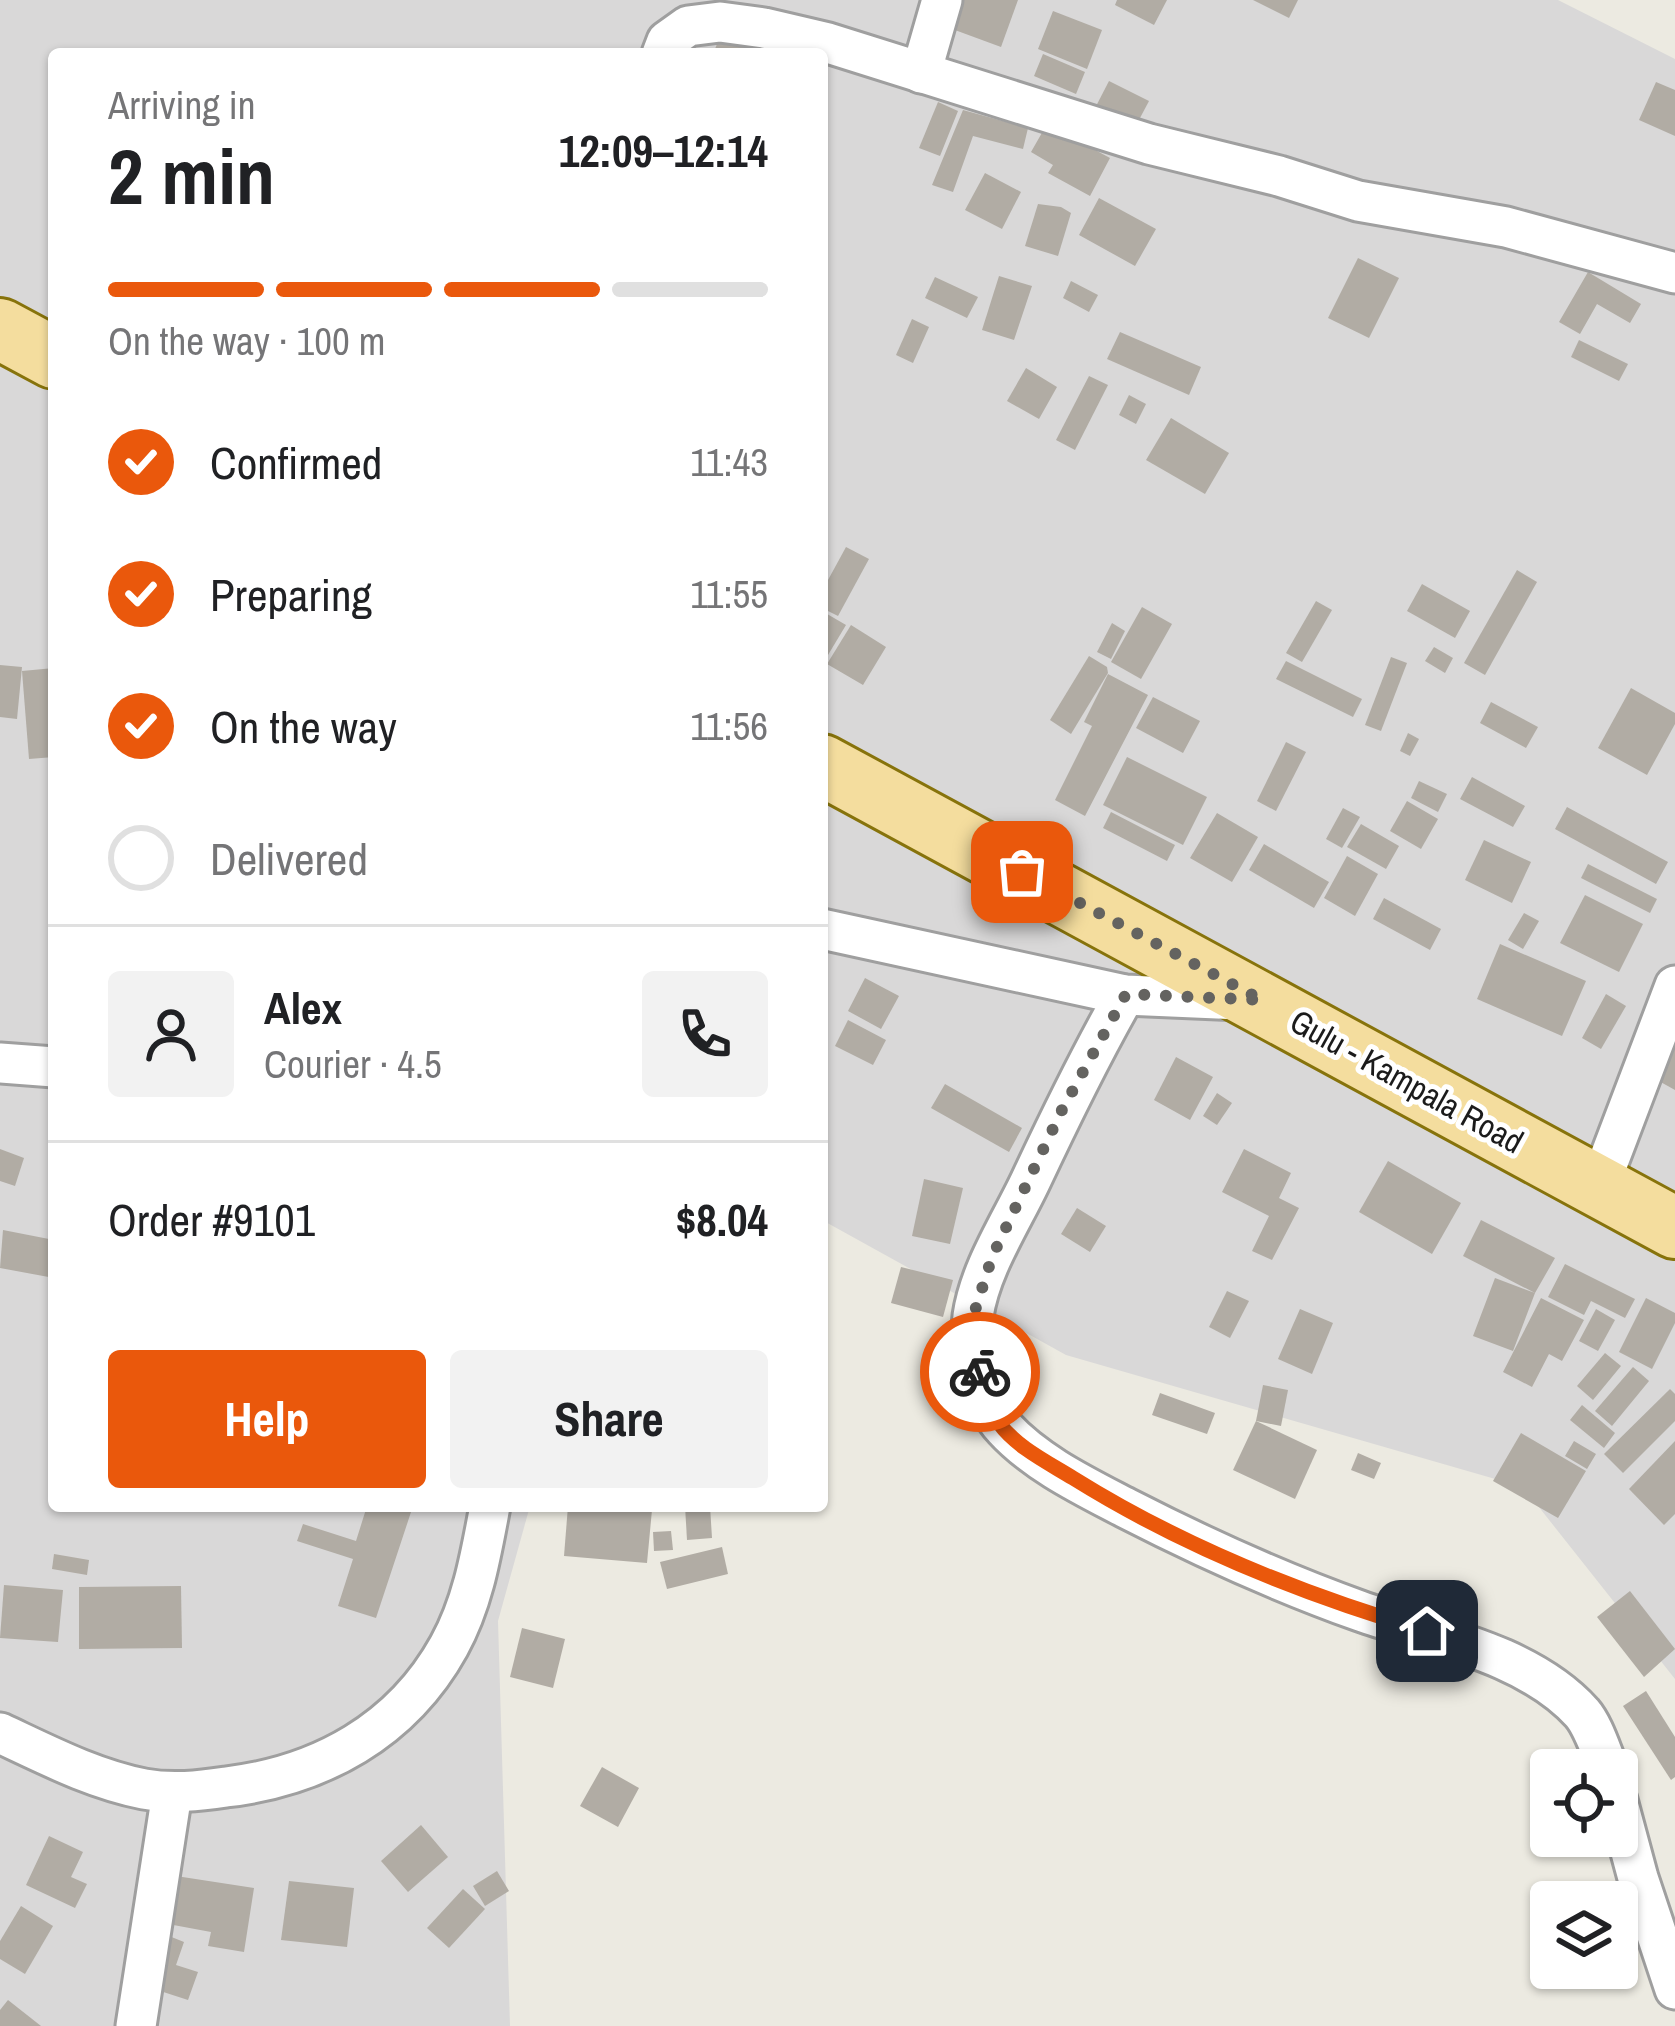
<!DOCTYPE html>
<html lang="en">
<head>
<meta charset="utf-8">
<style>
	body { margin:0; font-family:"Archivo Narrow",sans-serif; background:#f2f2f2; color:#202124; height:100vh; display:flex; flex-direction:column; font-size:45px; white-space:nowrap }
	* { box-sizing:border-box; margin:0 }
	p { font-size:39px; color:#757577 }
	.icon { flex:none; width:66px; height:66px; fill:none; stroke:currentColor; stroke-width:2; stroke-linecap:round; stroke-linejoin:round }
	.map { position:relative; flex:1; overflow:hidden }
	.sheet { position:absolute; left:48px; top:48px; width:780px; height:1464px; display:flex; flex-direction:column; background:#fff; border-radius:12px; box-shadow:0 3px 9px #0004 }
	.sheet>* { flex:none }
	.controls { position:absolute; left:1530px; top:1749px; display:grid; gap:24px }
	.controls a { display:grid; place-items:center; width:108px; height:108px; border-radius:12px; background:#fff; box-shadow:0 3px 9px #0004; font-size:60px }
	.pin { position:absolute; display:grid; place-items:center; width:102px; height:102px; color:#fff; margin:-51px; border-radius:24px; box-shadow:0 6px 18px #0006 }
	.courier { position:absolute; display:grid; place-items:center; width:120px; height:120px; margin:-60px; border:9px solid #ea580c; border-radius:50%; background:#fff; color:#222; box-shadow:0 3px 15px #0007 }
	.summary em { font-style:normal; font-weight:700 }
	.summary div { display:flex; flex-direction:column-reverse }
	.summary { display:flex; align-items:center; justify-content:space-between; height:204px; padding:0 60px }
	h1 { font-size:78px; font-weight:700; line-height:90px }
	.bar { display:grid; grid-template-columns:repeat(4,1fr); gap:18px 12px; align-content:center; height:144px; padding:0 60px }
	.bar i { height:15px; border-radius:9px; background:#e0e0e0 }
	.bar .selected { background:#ea580c }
	.bar p { grid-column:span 4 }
	.line { display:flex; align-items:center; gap:30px; padding:0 60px; border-top:3px solid #e0e0e0 }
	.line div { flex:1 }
	.round { display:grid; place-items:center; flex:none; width:126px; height:126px; border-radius:12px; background:#f2f2f2 }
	ol { padding:0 60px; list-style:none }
	li { display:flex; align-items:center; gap:36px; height:132px }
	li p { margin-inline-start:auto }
	li .icon { padding:12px; border-radius:50%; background:#ea580c; color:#fff; stroke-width:4 }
	li:last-child { color:#757577 }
	li i { width:66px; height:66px; border:6px solid #e0e0e0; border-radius:50% }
	.button { display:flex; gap:24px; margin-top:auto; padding:24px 60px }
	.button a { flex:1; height:138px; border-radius:12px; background:#ea580c; color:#fff; font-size:48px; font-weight:700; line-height:138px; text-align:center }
	.button a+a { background:#f2f2f2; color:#202124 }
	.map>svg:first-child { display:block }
	.residential { fill:#d9d8d8 }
	.building { fill:#b1aca4 }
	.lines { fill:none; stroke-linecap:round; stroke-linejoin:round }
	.minor-casing { stroke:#9f9f9f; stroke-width:45 }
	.primary-casing { stroke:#87730b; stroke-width:66 }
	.minor { stroke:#fff; stroke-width:39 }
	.primary { stroke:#f4dd9e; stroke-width:60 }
	.done { stroke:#646360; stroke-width:12; stroke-dasharray:0 21.6 }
	.route { stroke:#ea580c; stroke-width:15 }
	.labels { text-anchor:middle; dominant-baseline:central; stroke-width:10; stroke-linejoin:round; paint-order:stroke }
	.street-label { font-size:33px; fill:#1b1b1b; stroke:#fff }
</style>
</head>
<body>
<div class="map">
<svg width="1675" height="2026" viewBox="0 0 1675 2026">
	<rect width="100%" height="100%" fill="#eceae1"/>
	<path class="residential" d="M0 0H1558L1675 59V1679L1523 1487 1066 1355 822 1220V54H54V1506H530L498 1621 510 2026H0Z"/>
	<g class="building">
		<path d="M953 0H1018L1001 47 944 26Z"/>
		<path d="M1117 0H1167L1154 25 1115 5Z"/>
		<path d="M1253 0H1298L1289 18Z"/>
		<path d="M1053 11 1102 30 1087 69 1038 49Z"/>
		<path d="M721 34 773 54H713Z"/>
		<path d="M1043 54 1085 72 1076 94 1034 76Z"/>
		<path d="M1109 81 1149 101 1132 133 1093 112Z"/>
		<path d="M1656 82 1675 90V136L1639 120Z"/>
		<path d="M938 102 958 111 940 156 919 148Z"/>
		<path d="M963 110 1028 128 1023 149 973 136 953 192 932 185Z"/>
		<path d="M1047 124 1110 158 1090 196 1048 173 1053 165 1031 152Z"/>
		<path d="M985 173 1021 192 1002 229 965 210Z"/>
		<path d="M1099 198 1156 229 1135 266 1079 235Z"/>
		<path d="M1038 204 1061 207 1071 213 1058 256 1025 246Z"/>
		<path d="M1358 258 1399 278 1369 338 1328 318Z"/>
		<path d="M1588 272 1641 304 1630 323 1597 304 1580 334 1559 322Z"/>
		<path d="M999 276 1032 286 1014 340 982 330Z"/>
		<path d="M935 277 978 297 967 318 925 298Z"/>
		<path d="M1071 281 1098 295 1089 312 1063 298Z"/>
		<path d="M912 319 929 327 913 363 896 355Z"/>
		<path d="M1120 332 1201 367 1189 395 1107 359Z"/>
		<path d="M1579 340 1628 364 1619 381 1571 357Z"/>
		<path d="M1026 368 1057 387 1039 419 1007 401Z"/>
		<path d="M1089 376 1108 385 1075 450 1056 440Z"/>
		<path d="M1129 395 1146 404 1136 424 1119 415Z"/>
		<path d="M1171 418 1229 453 1205 494 1146 460Z"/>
		<path d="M846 547 869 559 838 616 822 608V591Z"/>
		<path d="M1517 570 1537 582 1485 675 1464 663Z"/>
		<path d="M1422 584 1470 611 1455 638 1407 611Z"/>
		<path d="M1316 601 1332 610 1302 662 1286 653Z"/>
		<path d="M1142 607 1172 624 1141 679 1111 662Z"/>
		<path d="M822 611 846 625 825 660 822 658Z"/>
		<path d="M1112 623 1125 631 1111 659 1097 652Z"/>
		<path d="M851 625 886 647 863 685 827 664Z"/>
		<path d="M1434 647 1453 658 1445 673 1425 661Z"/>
		<path d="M1089 656 1107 667 1108 673 1071 734 1050 720Z"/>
		<path d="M1391 657 1407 663 1381 731 1365 725Z"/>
		<path d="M1286 661 1362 699 1353 717 1276 679Z"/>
		<path d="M0 665 22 667 17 719 0 717Z"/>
		<path d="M54 668V757L29 759 22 671Z"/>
		<path d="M1108 674 1148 695 1085 816 1055 800 1092 726 1084 722Z"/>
		<path d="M1631 688 1675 713V724L1647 775 1598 748Z"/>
		<path d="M1153 697 1200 721 1183 753 1136 728Z"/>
		<path d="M1491 702 1538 727 1526 748 1480 723Z"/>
		<path d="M1408 733 1419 739 1410 756 1400 751Z"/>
		<path d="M1286 742 1306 752 1276 811 1257 801Z"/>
		<path d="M1127 757 1207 797 1183 845 1103 805Z"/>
		<path d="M1472 777 1525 806 1513 827 1460 799Z"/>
		<path d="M1419 781 1447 794 1438 812 1411 798Z"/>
		<path d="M1407 801 1438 819 1421 849 1390 831Z"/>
		<path d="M1567 807 1668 862 1656 884 1555 829Z"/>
		<path d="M1343 808 1360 817 1342 848 1326 839Z"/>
		<path d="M1111 812 1175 845 1167 861 1103 828Z"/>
		<path d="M1217 813 1258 837 1232 882 1190 858Z"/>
		<path d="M1361 824 1399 846 1386 869 1347 847Z"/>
		<path d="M1484 840 1531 862 1512 903 1465 880Z"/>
		<path d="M1264 844 1329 882 1314 908 1249 870Z"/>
		<path d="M1347 856 1378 874 1355 916 1324 898Z"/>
		<path d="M1588 864 1657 899 1650 913 1581 878Z"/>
		<path d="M1585 895 1643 924 1619 972 1560 943Z"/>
		<path d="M1384 898 1441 929 1430 950 1373 919Z"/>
		<path d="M1524 913 1539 921 1523 949 1508 940Z"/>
		<path d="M1500 944 1586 981 1562 1036 1477 999Z"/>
		<path d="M865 978 899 996 881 1029 848 1011Z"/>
		<path d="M1606 994 1626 1006 1601 1049 1582 1038Z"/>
		<path d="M848 1020 886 1040 873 1065 835 1046Z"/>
		<path d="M1667 1042 1675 1046V1090L1648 1075Z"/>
		<path d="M1176 1057 1213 1077 1190 1120 1154 1100Z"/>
		<path d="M945 1084 1022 1128 1009 1152 931 1108Z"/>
		<path d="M1217 1093 1232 1103 1217 1125 1203 1116Z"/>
		<path d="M0 1149 24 1158 15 1186 0 1181Z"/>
		<path d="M1244 1149 1291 1173 1279 1198 1299 1208 1272 1260 1252 1251 1269 1216 1222 1192Z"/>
		<path d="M1388 1161 1461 1203 1432 1254 1359 1212Z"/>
		<path d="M924 1179 963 1188 950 1244 912 1236Z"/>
		<path d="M1077 1208 1106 1226 1090 1252 1061 1234Z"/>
		<path d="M1481 1220 1555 1258 1535 1293 1513 1351 1473 1336 1495 1278 1535 1293 1463 1256Z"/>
		<path d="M3 1230 54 1240V1278L0 1268Z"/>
		<path d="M1565 1264 1635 1299 1625 1318 1591 1301 1584 1315 1548 1297Z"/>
		<path d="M901 1267 953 1280 943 1317 891 1303Z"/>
		<path d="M1227 1291 1249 1301 1230 1338 1209 1327Z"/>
		<path d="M1541 1298 1584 1320 1562 1361 1549 1354 1532 1387 1503 1372Z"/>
		<path d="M1646 1298 1675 1313V1323L1652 1369 1619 1352Z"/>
		<path d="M1300 1309 1333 1323 1312 1374 1278 1359Z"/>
		<path d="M1596 1309 1615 1320 1598 1351 1579 1341Z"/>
		<path d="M1605 1353 1621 1366 1593 1400 1577 1386Z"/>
		<path d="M1633 1367 1649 1381 1612 1426 1595 1411Z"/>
		<path d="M1263 1385 1288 1390 1281 1426 1256 1421Z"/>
		<path d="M1670 1389 1675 1394V1421L1623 1473 1604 1454Z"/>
		<path d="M1160 1393 1215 1413 1207 1434 1152 1415Z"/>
		<path d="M1582 1405 1615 1433 1604 1448 1570 1420Z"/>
		<path d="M1256 1421 1317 1450 1295 1499 1233 1470Z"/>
		<path d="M1521 1433 1586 1471 1558 1518 1493 1481Z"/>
		<path d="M1574 1441 1596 1454 1587 1469 1565 1456Z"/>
		<path d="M1675 1441V1514L1664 1525 1629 1489Z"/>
		<path d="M1358 1453 1381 1463 1374 1479 1351 1470Z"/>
		<path d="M367 1506H413L376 1618 338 1606 353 1559 297 1541 303 1524 356 1541Z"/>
		<path d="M568 1506 652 1510 647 1563 564 1556Z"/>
		<path d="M685 1506H710L712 1538 687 1540Z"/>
		<path d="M671 1531 673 1550 654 1551 653 1532Z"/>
		<path d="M722 1547 728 1574 667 1589 660 1562Z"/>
		<path d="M54 1554 89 1560 87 1575 52 1569Z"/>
		<path d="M4 1585 63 1590 58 1642 0 1638Z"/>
		<path d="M181 1586 182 1648 79 1649V1587Z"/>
		<path d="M1630 1591 1675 1649 1644 1677 1597 1617Z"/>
		<path d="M522 1628 565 1639 553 1688 510 1677Z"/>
		<path d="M1646 1691 1675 1737V1777L1671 1780 1623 1706Z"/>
		<path d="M602 1767 639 1788 618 1827 580 1806Z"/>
		<path d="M421 1825 448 1857 408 1892 381 1861Z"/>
		<path d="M49 1836 83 1852 71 1877 87 1884 75 1908 26 1885Z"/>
		<path d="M497 1871 509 1891 485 1906 473 1886Z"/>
		<path d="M176 1876 254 1888 244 1952 208 1946 211 1932 168 1924Z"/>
		<path d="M289 1881 354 1888 347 1947 281 1940Z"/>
		<path d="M463 1889 485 1909 449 1948 427 1928Z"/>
		<path d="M21 1906 53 1926 25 1974 0 1959V1941Z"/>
		<path d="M169 1936 184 1942 176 1965 198 1972 188 2000 151 1988Z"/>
		<path d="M8 2000 41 2026H0V2010Z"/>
	</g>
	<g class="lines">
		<defs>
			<g id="minor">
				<path d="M662 54 667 41 688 26 720 22 764 28 828 43 1149 144 1279 176 1358 201 1506 227 1675 273"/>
				<path d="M921 73 942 0"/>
				<path d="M822 929 1125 995 1241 1000"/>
				<path d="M1125 995C1090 1056 1060 1118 1030 1182 1010 1224 980 1269 973 1316 969 1347 982 1405 1004 1428 1036 1463 1084 1486 1126 1508 1202 1547 1279 1582 1360 1611 1431 1636 1528 1653 1582 1713 1594 1727 1601 1752 1609 1770"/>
				<path d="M0 1063 54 1067"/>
				<path d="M1599 1186 1675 986"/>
				<path d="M0 1733C47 1755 93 1779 144 1789 172 1794 199 1791 226 1787 320 1776 402 1731 449 1646 473 1603 481 1554 490 1506"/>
				<path d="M1617 1800 1638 1878 1675 1989"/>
				<path d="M136 2026 172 1793"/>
			</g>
			<g id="primary">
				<path d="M0 329 54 358"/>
				<path d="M822 765 1675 1228"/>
			</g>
		</defs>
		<use href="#minor" class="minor-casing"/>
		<use href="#primary" class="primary-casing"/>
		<use href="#minor" class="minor"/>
		<use href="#primary" class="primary"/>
	</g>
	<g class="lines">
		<path class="done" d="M980 1372 973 1317 992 1257 1062 1110 1126 994 1262 1000 1022 872"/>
		<path class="route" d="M980 1372C985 1389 989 1408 999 1423 1016 1447 1049 1463 1073 1478 1182 1546 1304 1595 1427 1631"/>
	</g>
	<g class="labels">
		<g class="street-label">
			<text transform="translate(1407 1081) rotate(29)">Gulu - Kampala Road</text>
		</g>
	</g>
</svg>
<div class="controls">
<a><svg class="icon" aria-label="locate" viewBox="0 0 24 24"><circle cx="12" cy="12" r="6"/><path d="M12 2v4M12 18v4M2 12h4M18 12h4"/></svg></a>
<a><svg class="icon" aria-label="layers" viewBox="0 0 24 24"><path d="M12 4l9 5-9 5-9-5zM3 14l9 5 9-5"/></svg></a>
</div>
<div class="pin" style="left:1022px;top:872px;background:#ea580c"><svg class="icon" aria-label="bag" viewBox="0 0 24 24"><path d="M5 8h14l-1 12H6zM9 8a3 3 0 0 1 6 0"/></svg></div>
<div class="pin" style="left:1427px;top:1631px;background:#1f2937"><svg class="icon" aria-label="home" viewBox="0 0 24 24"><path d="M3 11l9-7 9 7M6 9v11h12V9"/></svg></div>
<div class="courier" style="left:980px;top:1372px"><svg class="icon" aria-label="bike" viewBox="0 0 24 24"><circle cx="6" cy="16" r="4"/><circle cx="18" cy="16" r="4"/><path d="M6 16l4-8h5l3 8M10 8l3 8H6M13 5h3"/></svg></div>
<section class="sheet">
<div class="summary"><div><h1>2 min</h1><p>Arriving in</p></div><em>12:09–12:14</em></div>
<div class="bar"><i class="selected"></i><i class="selected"></i><i class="selected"></i><i></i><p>On the way · 100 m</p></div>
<ol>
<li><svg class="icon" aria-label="check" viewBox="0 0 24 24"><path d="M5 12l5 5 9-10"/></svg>Confirmed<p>11:43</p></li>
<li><svg class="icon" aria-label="check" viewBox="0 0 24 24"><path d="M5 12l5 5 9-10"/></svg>Preparing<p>11:55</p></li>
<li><svg class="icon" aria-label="check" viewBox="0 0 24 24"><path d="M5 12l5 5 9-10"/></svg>On the way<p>11:56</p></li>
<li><i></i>Delivered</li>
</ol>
<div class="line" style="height:216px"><a class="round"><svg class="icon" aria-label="person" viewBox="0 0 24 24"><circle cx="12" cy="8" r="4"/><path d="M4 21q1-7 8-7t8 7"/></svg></a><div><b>Alex</b><p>Courier · 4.5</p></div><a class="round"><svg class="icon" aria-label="phone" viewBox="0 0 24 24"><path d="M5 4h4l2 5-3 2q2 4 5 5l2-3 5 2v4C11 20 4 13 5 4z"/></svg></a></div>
<div class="line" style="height:156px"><div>Order #9101</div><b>$8.04</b></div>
<div class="button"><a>Help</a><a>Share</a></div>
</section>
</div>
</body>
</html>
